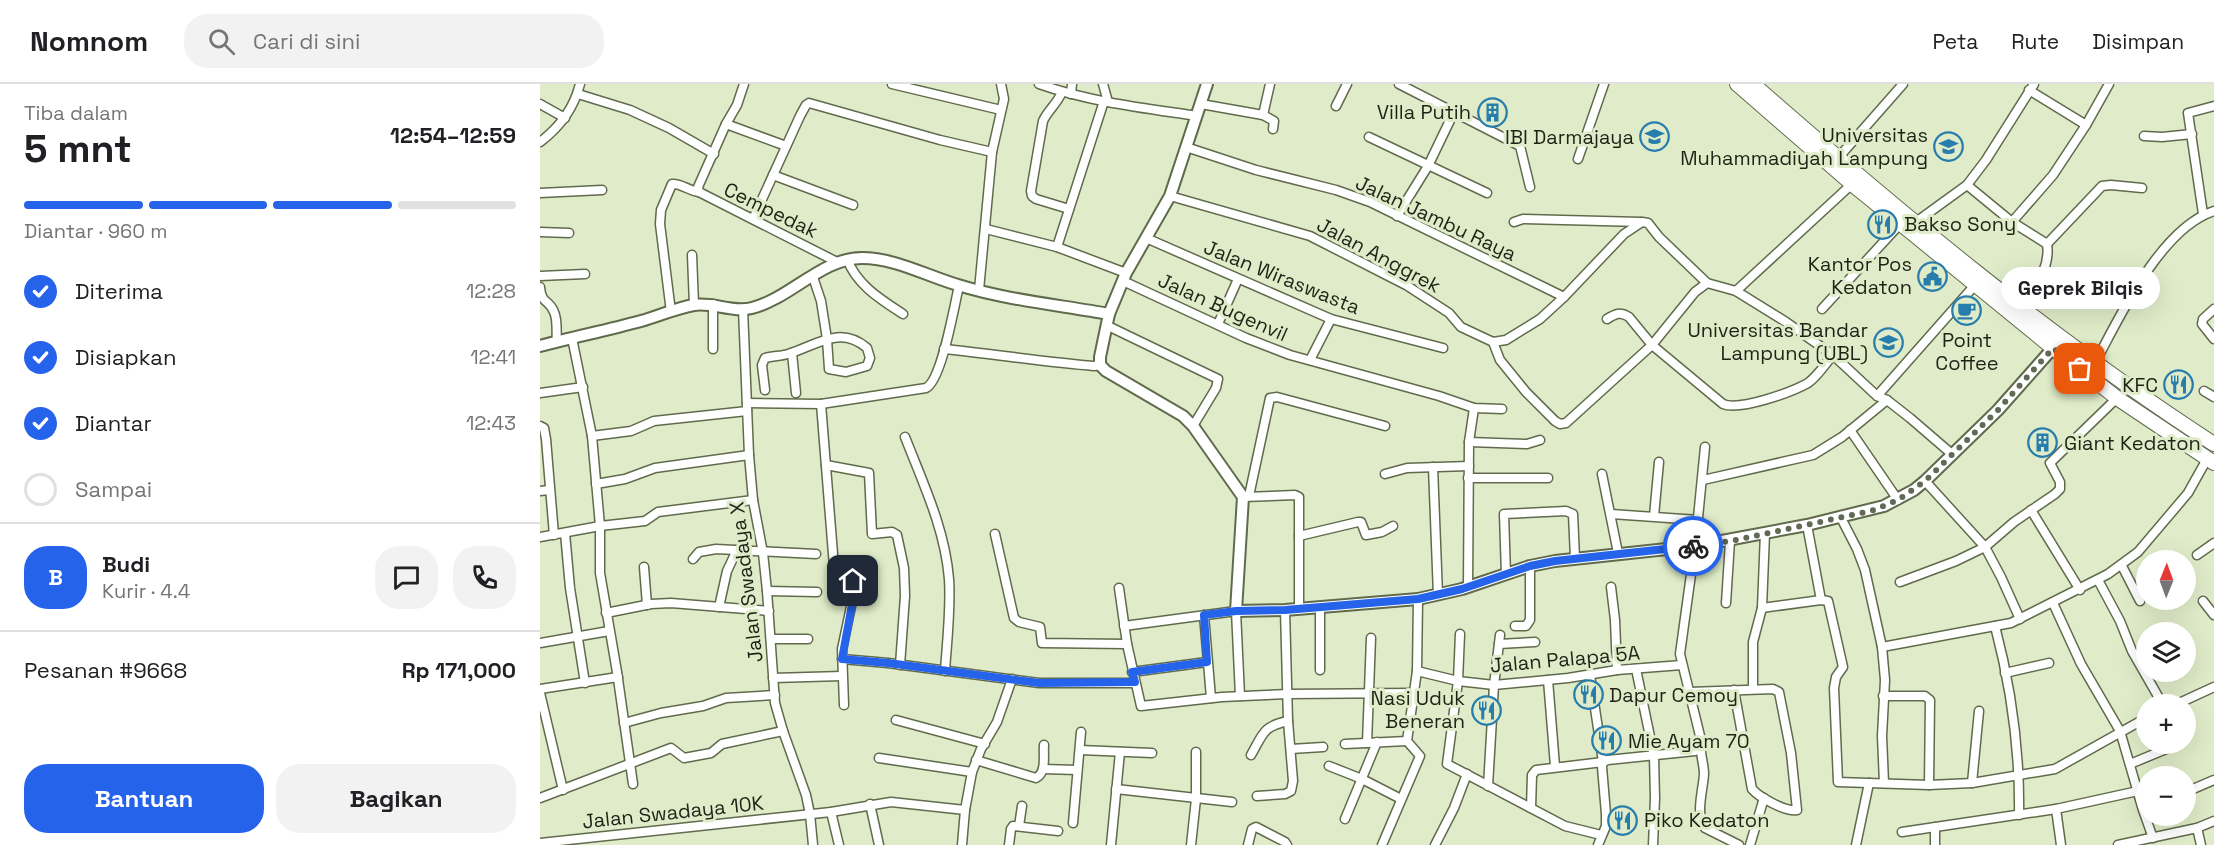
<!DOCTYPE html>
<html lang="id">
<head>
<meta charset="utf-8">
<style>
	body { margin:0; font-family:"Space Grotesk",sans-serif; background:#f2f2f2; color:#202124; height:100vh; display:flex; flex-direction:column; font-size:22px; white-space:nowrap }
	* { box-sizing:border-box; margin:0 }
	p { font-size:20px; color:#757577 }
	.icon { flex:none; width:33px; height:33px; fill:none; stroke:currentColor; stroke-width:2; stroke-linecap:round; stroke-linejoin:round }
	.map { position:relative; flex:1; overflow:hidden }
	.drawer { display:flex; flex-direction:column; background:#fff; width:540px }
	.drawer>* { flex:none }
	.needle { width:39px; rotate:1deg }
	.buttons { position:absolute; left:1596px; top:466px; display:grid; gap:12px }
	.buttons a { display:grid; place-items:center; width:60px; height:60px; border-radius:50%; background:#fff; box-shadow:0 6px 24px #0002; font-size:30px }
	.pin { position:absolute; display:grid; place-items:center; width:51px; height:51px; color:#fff; margin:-26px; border-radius:12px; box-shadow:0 3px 9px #0006 }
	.courier { position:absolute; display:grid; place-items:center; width:60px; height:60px; margin:-30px; border:4px solid #2563eb; border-radius:50%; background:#fff; color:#222; box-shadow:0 2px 8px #0007 }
	.bubble { position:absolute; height:42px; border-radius:21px; background:#fff; box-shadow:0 6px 24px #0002; font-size:20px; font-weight:700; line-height:42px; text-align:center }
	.head em { font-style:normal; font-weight:700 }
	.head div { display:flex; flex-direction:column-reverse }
	.head { display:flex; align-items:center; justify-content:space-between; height:102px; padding:0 24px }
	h1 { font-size:39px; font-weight:700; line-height:45px }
	.bar { display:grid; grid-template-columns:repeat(4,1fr); gap:9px 6px; align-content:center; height:72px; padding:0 24px }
	.bar i { height:8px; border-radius:4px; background:#e0e0e0 }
	.bar .current { background:#2563eb }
	.bar p { grid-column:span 4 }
	.line { display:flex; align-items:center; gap:15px; padding:0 24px; border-top:2px solid #e0e0e0 }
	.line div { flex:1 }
	.round { display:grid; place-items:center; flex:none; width:63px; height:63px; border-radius:24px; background:#f2f2f2 }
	ol { padding:0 24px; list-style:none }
	li { display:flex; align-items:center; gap:18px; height:66px }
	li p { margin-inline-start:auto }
	li .icon { padding:6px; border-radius:50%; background:#2563eb; color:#fff; stroke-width:4 }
	li:last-child { color:#757577 }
	li i { width:33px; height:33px; border:3px solid #e0e0e0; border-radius:50% }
	.primary-button { display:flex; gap:12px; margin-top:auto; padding:12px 24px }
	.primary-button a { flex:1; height:69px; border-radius:24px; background:#2563eb; color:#fff; font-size:24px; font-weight:700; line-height:69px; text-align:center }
	.primary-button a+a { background:#f2f2f2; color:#202124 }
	header { display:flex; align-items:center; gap:36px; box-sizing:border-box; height:84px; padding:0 30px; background:#fff; border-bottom:2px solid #e0e0e0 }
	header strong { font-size:28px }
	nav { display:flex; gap:33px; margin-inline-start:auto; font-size:21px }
	.search { width:420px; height:54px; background:#f2f2f2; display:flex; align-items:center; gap:15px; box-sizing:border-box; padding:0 21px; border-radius:24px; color:#757577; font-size:22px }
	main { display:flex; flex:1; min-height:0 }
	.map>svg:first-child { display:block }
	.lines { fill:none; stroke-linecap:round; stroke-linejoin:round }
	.minor-casing { stroke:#606a4c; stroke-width:11 }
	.tertiary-casing { stroke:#606a4c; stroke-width:14 }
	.trunk-casing { stroke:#606a4c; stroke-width:16 }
	.minor { stroke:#fff; stroke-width:8 }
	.tertiary { stroke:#fff; stroke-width:10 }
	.trunk { stroke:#fff; stroke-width:14 }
	.done { stroke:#626955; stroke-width:6; stroke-dasharray:0 10.8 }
	.route { stroke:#2563eb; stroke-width:8 }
	.labels { text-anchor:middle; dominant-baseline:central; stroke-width:6; stroke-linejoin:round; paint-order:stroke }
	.poi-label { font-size:20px; fill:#1e2316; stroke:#e0ecc9; text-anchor:end }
	.street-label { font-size:20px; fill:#1e2316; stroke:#e0ecc9 }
</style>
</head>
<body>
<header>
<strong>Nomnom</strong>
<div class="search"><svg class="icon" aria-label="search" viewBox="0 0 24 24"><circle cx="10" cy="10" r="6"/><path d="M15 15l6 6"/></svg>Cari di sini</div>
<nav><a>Peta</a><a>Rute</a><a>Disimpan</a></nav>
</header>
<main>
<section class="drawer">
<div class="head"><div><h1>5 mnt</h1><p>Tiba dalam</p></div><em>12:54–12:59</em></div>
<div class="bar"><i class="current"></i><i class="current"></i><i class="current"></i><i></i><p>Diantar · 960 m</p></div>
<ol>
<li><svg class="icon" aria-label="check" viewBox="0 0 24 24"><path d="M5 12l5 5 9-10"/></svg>Diterima<p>12:28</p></li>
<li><svg class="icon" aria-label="check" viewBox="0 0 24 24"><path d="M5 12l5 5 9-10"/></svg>Disiapkan<p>12:41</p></li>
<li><svg class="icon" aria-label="check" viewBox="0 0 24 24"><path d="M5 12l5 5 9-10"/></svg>Diantar<p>12:43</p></li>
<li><i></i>Sampai</li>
</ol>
<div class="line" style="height:108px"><b class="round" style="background:#2563eb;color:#fff">B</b><div><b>Budi</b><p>Kurir · 4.4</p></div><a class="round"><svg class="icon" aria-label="chat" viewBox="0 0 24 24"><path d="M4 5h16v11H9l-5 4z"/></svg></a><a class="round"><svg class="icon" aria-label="phone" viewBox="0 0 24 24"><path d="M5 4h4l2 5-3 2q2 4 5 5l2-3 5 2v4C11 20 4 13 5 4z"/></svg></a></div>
<div class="line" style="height:78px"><div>Pesanan #9668</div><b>Rp 171,000</b></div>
<div class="primary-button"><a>Bantuan</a><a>Bagikan</a></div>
</section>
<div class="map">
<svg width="1674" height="761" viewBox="0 0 1674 761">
	<rect width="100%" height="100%" fill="#e0ecc9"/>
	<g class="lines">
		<defs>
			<g id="minor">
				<path d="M204 0 197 21 186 40 158 103 159 108 297 178"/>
				<path d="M352 0 461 26"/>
				<path d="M499 0C550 18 604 24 657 32"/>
				<path d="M563 0 568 18"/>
				<path d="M859 0 980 62 990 103"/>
				<path d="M1489 6 1546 41"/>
				<path d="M522 8C517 20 508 26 503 37L491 107 492 112 496 115 529 125"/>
				<path d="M38 10 90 26 129 44 174 70"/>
				<path d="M531 10 532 0"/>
				<path d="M0 20 25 34"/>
				<path d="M661 20 723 31 734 37 733 45"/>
				<path d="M796 22 807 0"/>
				<path d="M723 31 730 0"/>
				<path d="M186 40 246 62"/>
				<path d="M1604 52 1622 53 1652 50"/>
				<path d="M829 53 947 109"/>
				<path d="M0 58C20 43 34 24 40 0"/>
				<path d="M646 63 716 86 796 106 830 118 1024 213"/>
				<path d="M1298 74 1363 0"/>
				<path d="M1038 75 1064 0"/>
				<path d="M233 91 313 121"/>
				<path d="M1427 101 1472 138 1507 160C1511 184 1494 204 1482 224"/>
				<path d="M0 109 62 106"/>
				<path d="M630 112 770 152 866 201 909 229 921 243 953 258"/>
				<path d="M1663 130 1648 29 1674 22"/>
				<path d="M857 132 888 82 914 28"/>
				<path d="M213 135 260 32 266 21 269 19 400 56 452 68"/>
				<path d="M974 138 983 135 1101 138"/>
				<path d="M1376 138 1427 101 1446 76 1494 0"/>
				<path d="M1472 138 1513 91 1546 41 1569 0"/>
				<path d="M446 145 517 163 586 189"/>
				<path d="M0 148 29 149"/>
				<path d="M606 154 791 235 903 264"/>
				<path d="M1507 160 1562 102 1571 101 1602 104"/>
				<path d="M517 163 564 17"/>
				<path d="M152 171 154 221"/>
				<path d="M307 175C317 201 340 215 363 230"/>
				<path d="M0 192 45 190"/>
				<path d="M583 197 706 254 750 271 899 312 934 324 962 325"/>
				<path d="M0 203C1 220 10 216 14 228 18 236 16 249 17 258"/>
				<path d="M439 206 452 68 464 15 461 0"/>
				<path d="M1196 207 1312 100"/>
				<path d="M203 225 209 371 213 416 223 469 227 507 235 619 243 647 266 711 270 730 273 761"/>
				<path d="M1282 225 1360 140"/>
				<path d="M1674 225 1663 235 1662 240 1674 255"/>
				<path d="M131 228 120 140 121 126 132 100C141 99 149 107 159 108"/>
				<path d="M1067 235C1075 230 1080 227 1089 233L1112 261 1183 320C1200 327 1252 308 1268 299 1278 292 1285 280 1293 271"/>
				<path d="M678 240 698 195"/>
				<path d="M568 242 678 295 676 304 653 342"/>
				<path d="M32 254 52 352 60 442V489L77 588 93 700"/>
				<path d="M953 258 966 256 1000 235 1024 213 1084 150 1102 138 1108 139 1119 153 1167 199 1196 207 1246 238 1293 271 1337 312 1347 316 1370 334 1413 371"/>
				<path d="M953 258 960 276 986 308 1015 337 1020 340 1026 339 1112 261 1155 208 1167 199"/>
				<path d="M173 265V220"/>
				<path d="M404 265C454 270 504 278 554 282L560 281"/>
				<path d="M252 269 256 309"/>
				<path d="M770 276 791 235"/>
				<path d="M1555 279C1580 232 1621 144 1674 127"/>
				<path d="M225 306 222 281 225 274C233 272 241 272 248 270 277 261 300 241 327 264L330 274 327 282 306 288 289 285 287 255 281 217 273 193"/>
				<path d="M1664 307 1674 313"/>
				<path d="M0 309 43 303"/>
				<path d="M1337 312 1435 201"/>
				<path d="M207 319 281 320 386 304C402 296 414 222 419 202"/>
				<path d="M281 320 295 495 316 499 302 565 304 621"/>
				<path d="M0 342 4 344 6 355 14 451"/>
				<path d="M1310 346 1358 416"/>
				<path d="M52 352 91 347 114 337 207 327"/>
				<path d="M365 353C383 399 405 445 409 495 411 525 407 557 405 587"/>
				<path d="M929 358 987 360 1000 356"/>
				<path d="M1165 363 1156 454 1140 570 1161 656C1159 668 1164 679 1164 690 1163 707 1155 730 1165 744L1199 761"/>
				<path d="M286 381 329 389 332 450 352 448 357 451 364 484 365 512 360 581"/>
				<path d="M893 383 898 511"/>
				<path d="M845 390 867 384 929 382"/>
				<path d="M1062 390 1078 469"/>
				<path d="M928 394H1008"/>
				<path d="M1163 396 1273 371 1302 353 1347 316"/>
				<path d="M1385 397 1445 463 1461 493 1480 535"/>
				<path d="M56 400 85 395 115 384 209 371"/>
				<path d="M0 407 9 406"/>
				<path d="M709 412 730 314 737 313 845 342"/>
				<path d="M704 413 755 411 759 413V524"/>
				<path d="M1491 426 1540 506"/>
				<path d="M1071 430 1158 436"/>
				<path d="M1114 432 1119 378"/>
				<path d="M1300 432 1317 465 1325 486 1342 563 1345 596 1342 652 1344 699"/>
				<path d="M1267 441 1281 516"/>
				<path d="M25 449 30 504 45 599"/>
				<path d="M455 450 474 534 479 538 500 543 502 559 587 560"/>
				<path d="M759 452 818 438H821L826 451 842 448 853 442"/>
				<path d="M0 453 60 442 105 437 118 428 213 416"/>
				<path d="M1657 471 1674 459"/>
				<path d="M153 475 159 468 176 465 276 470"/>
				<path d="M1582 482 1600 517"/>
				<path d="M104 483 107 521"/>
				<path d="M966 491 964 430 1026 427 1033 430 1035 474"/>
				<path d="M1558 496 1580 537 1592 567 1623 621"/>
				<path d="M1360 498 1416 477 1445 463 1474 438 1515 410 1520 405V398L1510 379 1577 314"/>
				<path d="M928 503 929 358 934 324"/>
				<path d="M1071 503 1075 536 1077 586"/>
				<path d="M579 504 587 560 601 622 682 613 748 610 873 609"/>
				<path d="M227 507 277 508"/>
				<path d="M1663 517 1674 531"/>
				<path d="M1186 519 1190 457"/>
				<path d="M1513 519 1541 580 1580 647 1603 726 1613 754"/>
				<path d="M179 523 187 487 197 466"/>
				<path d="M780 523V586"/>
				<path d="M1222 524 1281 516 1288 517 1303 583 1296 593 1294 604 1298 698 1389 701 1432 699 1515 685 1606 634"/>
				<path d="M66 529 111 520 131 519 229 527"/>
				<path d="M664 531 671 614"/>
				<path d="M584 542 696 527 700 612"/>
				<path d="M975 542H986L990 536V482"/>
				<path d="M1455 542C1471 603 1480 668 1479 731"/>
				<path d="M920 550 918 597 907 680 1025 742 1061 751"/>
				<path d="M232 555H268"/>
				<path d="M0 559 69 547"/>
				<path d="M959 560 995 558"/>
				<path d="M1342 563 1471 539 1568 490 1598 468 1648 409 1667 375"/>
				<path d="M302 575 348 579 499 599H595"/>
				<path d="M1096 585 1114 672 1115 714 1113 761"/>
				<path d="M877 587 918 597 954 601 1028 594 1077 586 1142 581"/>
				<path d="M592 588 667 578"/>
				<path d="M1465 589 1509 579"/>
				<path d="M233 594 302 592"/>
				<path d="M1008 596 1015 682"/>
				<path d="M0 605 78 593"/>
				<path d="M1213 605V558L1222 524 1225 449"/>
				<path d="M1150 608 1233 605 1239 608 1251 669 1257 726C1246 728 1220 714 1212 705L1194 606"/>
				<path d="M0 609 23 706"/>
				<path d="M1343 612H1385L1390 616 1389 701"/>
				<path d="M1635 621 1674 603"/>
				<path d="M356 636 445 660"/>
				<path d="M84 639 121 629 163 622 186 614 235 611"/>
				<path d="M827 659 831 554"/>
				<path d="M805 660 867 657"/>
				<path d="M751 665 783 663"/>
				<path d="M540 666 612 669"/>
				<path d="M711 671C723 650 723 642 748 637"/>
				<path d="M339 674 432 688"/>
				<path d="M436 676 496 694C507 688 503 672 504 661"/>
				<path d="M1590 680 1636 661"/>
				<path d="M789 682 822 695 861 715"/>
				<path d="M503 685 537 686"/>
				<path d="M1432 699 1439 627"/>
				<path d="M948 702 954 601 960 551"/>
				<path d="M576 705 692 718"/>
				<path d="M1646 708 1674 696"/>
				<path d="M717 712 745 710 751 707 753 697 748 637 745 526"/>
				<path d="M0 714 131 664 144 674 171 669 182 660 243 647"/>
				<path d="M330 720 339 761"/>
				<path d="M991 724 992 691 996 686 1063 678 1050 591"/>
				<path d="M1516 725 1521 761"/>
				<path d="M291 728 299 761"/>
				<path d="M805 735 837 658"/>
				<path d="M533 739 541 648"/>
				<path d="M479 742 482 722"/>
				<path d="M1395 743V761"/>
				<path d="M1657 744 1661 761"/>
				<path d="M1362 748 1516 725 1598 707"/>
				<path d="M0 759 291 728 351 718 425 726"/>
				<path d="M422 761 425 726 432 688 441 665 457 638 472 595"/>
				<path d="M469 761 471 745 473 742 518 747"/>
				<path d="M571 761 580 668"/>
				<path d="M651 761 656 715V668"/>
				<path d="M708 761 712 745 716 743 745 758 747 761"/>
				<path d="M842 761 880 672 867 657 877 587 878 515"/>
				<path d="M895 761 914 724 927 690"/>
				<path d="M1058 761 1066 742V730L1062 683 1063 678 1068 676 1155 667 1159 664"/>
				<path d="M1210 761 1224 714"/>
				<path d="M1316 761 1329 699"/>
				<path d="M1578 761 1657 744 1674 737"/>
			</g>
			<g id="tertiary">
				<path d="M667 0 630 112 586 189 569 230 560 273V281L566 287 643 332 653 342 703 413 696 527 745 526 878 515 922 505 990 482 1015 477 1155 462 1267 441 1344 422 1374 406 1385 397 1458 326 1513 264"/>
				<path d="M0 262C34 253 68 246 101 237 119 232 136 224 154 221 173 218 193 229 212 224 251 214 282 174 322 174 355 174 387 192 418 201 467 216 519 221 569 230"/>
			</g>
			<g id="trunk">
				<path d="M1197 0 1312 100 1513 264 1577 314 1674 379"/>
				<path d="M1213 0C1360 129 1510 254 1674 360"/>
			</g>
		</defs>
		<use href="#minor" class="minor-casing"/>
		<use href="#tertiary" class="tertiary-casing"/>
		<use href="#trunk" class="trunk-casing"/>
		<use href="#minor" class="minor"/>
		<use href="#tertiary" class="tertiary"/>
		<use href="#trunk" class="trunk"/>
	</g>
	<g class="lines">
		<path class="done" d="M1153 462 1191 457 1331 427 1358 416 1385 397 1458 326 1513 264 1540 285"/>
		<path class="route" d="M313 497 316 499 302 575 348 579 499 599 595 598 592 588 667 578 664 531 696 527 745 526 878 515 922 505 990 482 1015 477 1153 462"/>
	</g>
	<defs>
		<symbol id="building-ring" viewBox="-11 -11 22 22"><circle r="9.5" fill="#e0ecc9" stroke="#277dac" stroke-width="1.5"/><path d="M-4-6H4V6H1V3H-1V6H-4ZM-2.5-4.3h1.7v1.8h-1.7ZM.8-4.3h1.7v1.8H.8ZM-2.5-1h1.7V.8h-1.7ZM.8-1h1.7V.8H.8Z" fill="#277dac"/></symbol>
		<symbol id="university-ring" viewBox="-11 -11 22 22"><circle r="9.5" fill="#e0ecc9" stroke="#277dac" stroke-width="1.5"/><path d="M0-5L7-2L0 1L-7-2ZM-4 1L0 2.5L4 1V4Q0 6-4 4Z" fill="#277dac"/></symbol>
		<symbol id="restaurant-ring" viewBox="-11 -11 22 22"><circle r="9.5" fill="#e0ecc9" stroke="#277dac" stroke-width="1.5"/><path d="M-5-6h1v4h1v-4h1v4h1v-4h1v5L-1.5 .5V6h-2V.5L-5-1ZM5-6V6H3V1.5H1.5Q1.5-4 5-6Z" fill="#277dac"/></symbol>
		<symbol id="civic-ring" viewBox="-11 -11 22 22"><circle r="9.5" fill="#e0ecc9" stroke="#277dac" stroke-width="1.5"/><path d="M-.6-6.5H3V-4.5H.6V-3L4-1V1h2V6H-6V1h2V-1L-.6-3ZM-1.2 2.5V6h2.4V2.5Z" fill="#277dac"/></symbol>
		<symbol id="cafe-ring" viewBox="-11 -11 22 22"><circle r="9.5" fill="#e0ecc9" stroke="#277dac" stroke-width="1.5"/><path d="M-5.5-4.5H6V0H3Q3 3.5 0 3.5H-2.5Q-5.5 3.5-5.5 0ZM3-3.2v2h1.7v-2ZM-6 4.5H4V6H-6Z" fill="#277dac"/></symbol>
	</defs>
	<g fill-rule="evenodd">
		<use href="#building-ring" x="936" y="12" width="33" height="33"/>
		<use href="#university-ring" x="1098" y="36" width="33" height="33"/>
		<use href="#university-ring" x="1392" y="46" width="33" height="33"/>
		<use href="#restaurant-ring" x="1326" y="124" width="33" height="33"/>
		<use href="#civic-ring" x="1376" y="176" width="33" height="33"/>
		<use href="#cafe-ring" x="1410" y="210" width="33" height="33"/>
		<use href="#university-ring" x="1332" y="242" width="33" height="33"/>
		<use href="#restaurant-ring" x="1622" y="284" width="33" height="33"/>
		<use href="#building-ring" x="1486" y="342" width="33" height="33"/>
		<use href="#restaurant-ring" x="1032" y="594" width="33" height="33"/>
		<use href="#restaurant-ring" x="930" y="610" width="33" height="33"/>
		<use href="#restaurant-ring" x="1050" y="640" width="33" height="33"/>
		<use href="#restaurant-ring" x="1066" y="720" width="33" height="33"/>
	</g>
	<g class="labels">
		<g class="poi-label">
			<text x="931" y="28">Villa Putih</text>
			<text x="1388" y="51">Universitas<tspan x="1388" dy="23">Muhammadiyah Lampung</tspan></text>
			<text x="1094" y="53">IBI Darmajaya</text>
			<text x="1364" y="140" text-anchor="start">Bakso Sony</text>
			<text x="1372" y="180">Kantor Pos<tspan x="1372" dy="23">Kedaton</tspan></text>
			<text x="1328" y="246">Universitas Bandar<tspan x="1328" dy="23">Lampung (UBL)</tspan></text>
			<text x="1427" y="256" text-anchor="middle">Point<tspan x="1427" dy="23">Coffee</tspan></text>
			<text x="1618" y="301">KFC</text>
			<text x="1524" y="359" text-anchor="start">Giant Kedaton</text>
			<text x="1069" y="611" text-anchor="start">Dapur Cemoy</text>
			<text x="925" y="614">Nasi Uduk<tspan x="925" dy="23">Beneran</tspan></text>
			<text x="1088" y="657" text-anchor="start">Mie Ayam 70</text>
			<text x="1104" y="736" text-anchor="start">Piko Kedaton</text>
		</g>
		<g class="street-label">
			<text transform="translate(231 126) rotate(26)">Cempedak</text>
			<text transform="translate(896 134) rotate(25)">Jalan Jambu Raya</text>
			<text transform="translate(839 171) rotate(28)">Jalan Anggrek</text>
			<text transform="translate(742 193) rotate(22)">Jalan Wiraswasta</text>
			<text transform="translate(683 223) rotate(24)">Jalan Bugenvil</text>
			<text transform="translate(206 498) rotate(-97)">Jalan Swadaya X</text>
			<text transform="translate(1025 575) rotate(-5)">Jalan Palapa 5A</text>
			<text transform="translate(133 728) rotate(-6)">Jalan Swadaya 10K</text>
		</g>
	</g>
</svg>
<div class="buttons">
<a><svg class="needle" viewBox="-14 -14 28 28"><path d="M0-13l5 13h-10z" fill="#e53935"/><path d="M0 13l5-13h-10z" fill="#757577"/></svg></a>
<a><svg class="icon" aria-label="layers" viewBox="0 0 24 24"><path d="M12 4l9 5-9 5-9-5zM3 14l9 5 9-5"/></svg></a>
<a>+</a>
<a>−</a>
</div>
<div class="pin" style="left:1540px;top:285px;background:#ea580c"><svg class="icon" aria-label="bag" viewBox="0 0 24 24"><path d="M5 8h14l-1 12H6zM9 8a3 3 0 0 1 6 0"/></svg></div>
<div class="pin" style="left:313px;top:497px;background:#1f2937"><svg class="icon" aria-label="home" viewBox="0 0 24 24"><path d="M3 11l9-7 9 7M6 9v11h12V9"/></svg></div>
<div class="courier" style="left:1153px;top:462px"><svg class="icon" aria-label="bike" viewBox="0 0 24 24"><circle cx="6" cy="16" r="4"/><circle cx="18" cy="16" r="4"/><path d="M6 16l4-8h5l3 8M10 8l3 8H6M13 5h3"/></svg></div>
<div class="bubble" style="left:1461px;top:183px;width:159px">Geprek Bilqis</div>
</div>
</main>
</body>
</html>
